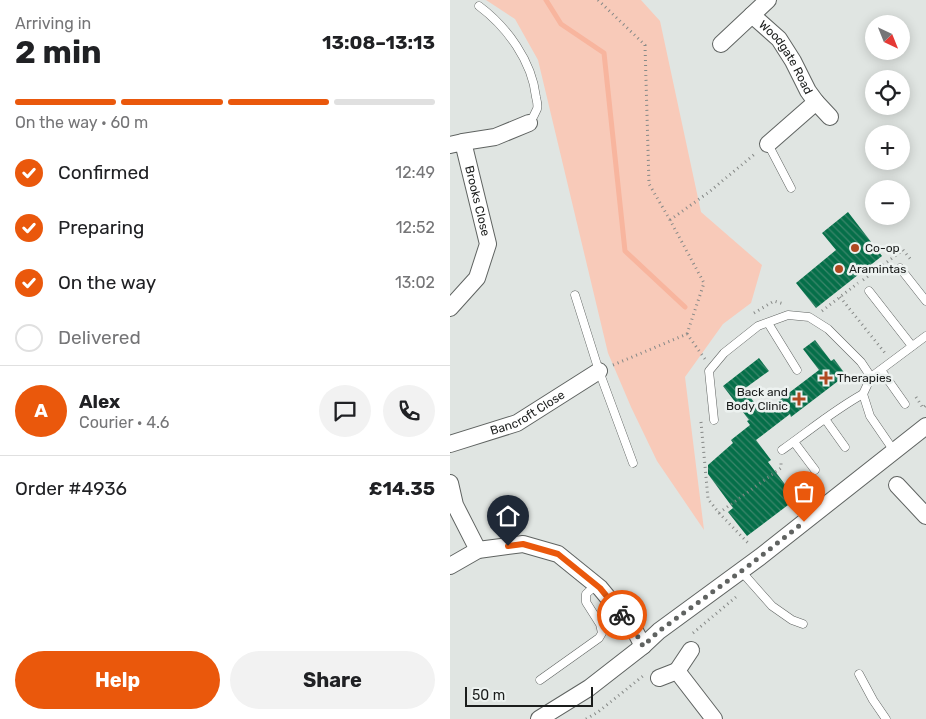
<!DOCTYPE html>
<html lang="en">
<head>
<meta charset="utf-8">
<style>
	body { margin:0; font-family:Rubik,sans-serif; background:#f2f2f2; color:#202124; height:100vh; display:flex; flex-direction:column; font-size:19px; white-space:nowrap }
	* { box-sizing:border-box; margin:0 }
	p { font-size:16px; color:#757577 }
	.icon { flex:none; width:28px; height:28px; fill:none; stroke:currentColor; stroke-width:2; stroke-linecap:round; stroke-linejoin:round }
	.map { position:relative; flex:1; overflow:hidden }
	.sheet { display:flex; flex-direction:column; background:#fff; width:450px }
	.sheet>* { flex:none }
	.needle { width:32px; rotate:137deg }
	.fabs { position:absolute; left:415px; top:15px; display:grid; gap:10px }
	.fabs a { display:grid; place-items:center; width:45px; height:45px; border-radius:50%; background:#fff; box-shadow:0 2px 12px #0003; font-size:25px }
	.scale { position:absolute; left:15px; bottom:12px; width:128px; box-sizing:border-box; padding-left:5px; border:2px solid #1b1d1c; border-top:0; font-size:14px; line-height:18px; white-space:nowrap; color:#1b1d1c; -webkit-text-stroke:4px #edf2f0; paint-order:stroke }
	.pin { position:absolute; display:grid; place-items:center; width:42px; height:42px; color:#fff; margin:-51px -21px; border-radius:50% 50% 50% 0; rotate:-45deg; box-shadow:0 0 5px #0007 }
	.pin .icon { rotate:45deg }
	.courier { position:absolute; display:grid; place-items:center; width:50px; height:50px; margin:-25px; border:4px solid #ea580c; border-radius:50%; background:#fff; color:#222; box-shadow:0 1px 6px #0007 }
	.overview em { font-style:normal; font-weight:700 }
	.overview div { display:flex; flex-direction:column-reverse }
	.overview { display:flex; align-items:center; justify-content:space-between; height:85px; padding:0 15px }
	h1 { font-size:32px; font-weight:700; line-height:38px }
	.bar { display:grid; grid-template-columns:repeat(4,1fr); gap:8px 5px; align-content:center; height:60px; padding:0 15px }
	.bar i { height:6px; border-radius:4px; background:#e0e0e0 }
	.bar .active { background:#ea580c }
	.bar p { grid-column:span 4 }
	.line { display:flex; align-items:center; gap:12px; padding:0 15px; border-top:1px solid #e0e0e0 }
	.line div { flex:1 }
	.round { display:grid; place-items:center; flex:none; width:52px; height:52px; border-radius:26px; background:#f2f2f2 }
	ol { padding:0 15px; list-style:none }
	li { display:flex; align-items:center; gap:15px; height:55px }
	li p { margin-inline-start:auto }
	li .icon { padding:5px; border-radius:50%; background:#ea580c; color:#fff; stroke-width:4 }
	li:last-child { color:#757577 }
	li i { width:28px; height:28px; border:2px solid #e0e0e0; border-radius:50% }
	.button { display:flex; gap:10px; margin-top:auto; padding:10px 15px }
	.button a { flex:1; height:58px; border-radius:30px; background:#ea580c; color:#fff; font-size:20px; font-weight:700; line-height:58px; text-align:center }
	.button a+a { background:#f2f2f2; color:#202124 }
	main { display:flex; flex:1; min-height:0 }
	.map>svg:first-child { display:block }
	.green { fill:#f8cab9 }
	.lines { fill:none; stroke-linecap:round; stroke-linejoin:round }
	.stream { stroke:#f8b59e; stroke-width:5 }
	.building { fill:url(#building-back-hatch) }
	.service-casing { stroke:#5f6361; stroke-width:9 }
	.minor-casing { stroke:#5f6361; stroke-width:18 }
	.path { stroke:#868987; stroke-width:3; stroke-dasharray:1 4; stroke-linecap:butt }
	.service { stroke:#fff; stroke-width:8 }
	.minor { stroke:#fff; stroke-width:16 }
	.done { stroke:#606361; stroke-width:5; stroke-dasharray:0 9 }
	.route { stroke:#ea580c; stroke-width:6 }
	.poi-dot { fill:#af4921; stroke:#edf2f0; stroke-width:2 }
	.labels { text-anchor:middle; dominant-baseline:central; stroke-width:5; stroke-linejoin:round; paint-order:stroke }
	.street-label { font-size:12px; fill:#1b1d1c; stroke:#edf2f0 }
	.poi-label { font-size:12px; fill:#1b1d1c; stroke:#edf2f0; text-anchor:start }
</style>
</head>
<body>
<main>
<section class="sheet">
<div class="overview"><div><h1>2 min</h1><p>Arriving in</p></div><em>13:08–13:13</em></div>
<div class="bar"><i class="active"></i><i class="active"></i><i class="active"></i><i></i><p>On the way · 60 m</p></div>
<ol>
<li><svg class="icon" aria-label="check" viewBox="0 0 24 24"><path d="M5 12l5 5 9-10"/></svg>Confirmed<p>12:49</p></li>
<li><svg class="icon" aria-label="check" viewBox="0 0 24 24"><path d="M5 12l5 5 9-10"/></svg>Preparing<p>12:52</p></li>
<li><svg class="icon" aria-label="check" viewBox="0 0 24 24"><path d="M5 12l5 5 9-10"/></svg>On the way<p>13:02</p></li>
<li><i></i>Delivered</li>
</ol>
<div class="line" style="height:90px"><b class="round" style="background:#ea580c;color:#fff">A</b><div><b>Alex</b><p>Courier · 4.6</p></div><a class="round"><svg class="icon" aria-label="chat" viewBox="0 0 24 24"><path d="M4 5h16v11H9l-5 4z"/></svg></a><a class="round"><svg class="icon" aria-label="phone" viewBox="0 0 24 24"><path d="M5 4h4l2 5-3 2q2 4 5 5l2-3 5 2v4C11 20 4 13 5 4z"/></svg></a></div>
<div class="line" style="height:65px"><div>Order #4936</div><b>£14.35</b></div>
<div class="button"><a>Help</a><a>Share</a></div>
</section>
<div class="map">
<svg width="476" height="719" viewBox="0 0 476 719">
	<defs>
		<pattern id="building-back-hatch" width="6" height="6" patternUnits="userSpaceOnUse" patternTransform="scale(1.25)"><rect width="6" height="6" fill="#056f49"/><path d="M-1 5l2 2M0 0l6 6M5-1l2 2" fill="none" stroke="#3c866b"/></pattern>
	</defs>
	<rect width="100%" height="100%" fill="#e0e5e2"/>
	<path class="green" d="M36 0H191L210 21 251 212 312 265 301 303 273 324 235 377 254 530 207 461 181 407 158 353 88 60 65 19Z"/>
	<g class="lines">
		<path class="stream" d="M96 0 111 24 154 53 175 251 235 307"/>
	</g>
	<g class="building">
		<path d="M398 212 432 256 366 308 346 283 386 250 372 233Z"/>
		<path d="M365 340 381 361 384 359 396 375 341 417 340 414 306 440 321 460 318 462 346 499 297 536 278 512 283 508 258 474V465L283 443 281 440 300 425 297 421 299 420 273 386 309 358 319 371 294 389 311 411 321 402 323 405 369 370 353 349Z"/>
	</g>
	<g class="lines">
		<defs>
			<g id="service">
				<path d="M29 6C57 27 82 61 86 97 87 101 88 106 87 109 85 114 82 119 79 123"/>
				<path d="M318 144 341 188"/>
				<path d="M450 268 476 301"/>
				<path d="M419 291 462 346"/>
				<path d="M125 295 149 371 183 463"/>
				<path d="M318 323 347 370"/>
				<path d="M431 370 455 404"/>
				<path d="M375 419 395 447"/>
				<path d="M264 420 259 371 274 353 308 326 338 315 359 317 378 329 411 362 421 377"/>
				<path d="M344 442 365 470"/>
				<path d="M332 450C359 431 384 410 413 394"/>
				<path d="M444 451 420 416 413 394 421 377 476 336"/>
				<path d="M291 571 322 606 342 620 353 624"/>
				<path d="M409 674 423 700 436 719"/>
				<path d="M90 680 149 638 152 633 150 624 136 602V594L146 585"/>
			</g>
			<g id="minor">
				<path id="s1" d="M302 15 329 39 343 61 358 91 366 102 380 117"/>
				<path d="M271 44 318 0"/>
				<path d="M13 142 45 137 79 123"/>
				<path d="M318 144 366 102"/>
				<path id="s2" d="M0 145 13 142 38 244 27 278 0 308"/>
				<path id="s3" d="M0 444 67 423 149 371"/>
				<path d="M0 483 5 505 28 550"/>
				<path d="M447 485 476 516"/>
				<path d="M0 566 28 550 73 544 108 554 150 588 184 629 193 646"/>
				<path d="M227 671 241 650"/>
				<path d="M209 678 227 671 264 719"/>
				<path d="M89 719 139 688 193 646 209 631 310 557 476 426"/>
			</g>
		</defs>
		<use href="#service" class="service-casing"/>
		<use href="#minor" class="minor-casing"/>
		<g class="path">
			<path d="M148 0 195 45 199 184 220 220 254 283 237 334"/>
			<path d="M220 220 259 192 306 153"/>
			<path d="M413 280 453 250 462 261"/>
			<path d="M390 297 435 353"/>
			<path d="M372 311 408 283"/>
			<path d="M304 313 324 301 334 304"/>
			<path d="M163 365 237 334 255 359"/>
			<path d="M466 397 473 408 476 405"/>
			<path d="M251 422 258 499 269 513 300 545"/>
			<path d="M269 513 331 468V461"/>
			<path d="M243 633 286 597"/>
			<path d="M136 719 148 712 193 676"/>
		</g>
		<use href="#service" class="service"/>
		<use href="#minor" class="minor"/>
	</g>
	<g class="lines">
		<path class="done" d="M172 615 184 630 193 646 209 631 301 564 354 522"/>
		<path class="route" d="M58 546 73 544 108 554 150 588 172 615"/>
	</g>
	<g class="poi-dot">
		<circle cx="405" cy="248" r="5"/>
		<circle cx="389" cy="269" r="5"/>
		<path d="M373.5 370.5h5v5h5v5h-5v5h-5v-5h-5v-5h5z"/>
		<path d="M346.5 391.5h5v5h5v5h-5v5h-5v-5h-5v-5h5z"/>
	</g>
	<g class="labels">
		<g class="street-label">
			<text stroke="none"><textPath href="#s1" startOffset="55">Woodgate Road</textPath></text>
			<text stroke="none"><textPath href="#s2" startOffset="74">Brooks Close</textPath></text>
			<text stroke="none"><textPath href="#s3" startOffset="84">Bancroft Close</textPath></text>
		</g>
		<g class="poi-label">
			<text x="415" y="248">Co-op</text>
			<text x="399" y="269">Aramintas</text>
			<text x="387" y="378">Therapies</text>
			<text x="338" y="392" text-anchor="end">Back and<tspan x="338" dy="14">Body Clinic</tspan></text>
		</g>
	</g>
</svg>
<div class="fabs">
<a><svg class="needle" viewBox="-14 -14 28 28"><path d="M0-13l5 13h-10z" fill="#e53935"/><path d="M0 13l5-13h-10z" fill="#757577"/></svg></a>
<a><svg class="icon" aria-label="locate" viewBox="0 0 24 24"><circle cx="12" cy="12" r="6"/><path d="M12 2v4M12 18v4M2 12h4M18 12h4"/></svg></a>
<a>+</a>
<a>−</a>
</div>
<div class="scale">50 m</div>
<div class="pin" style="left:354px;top:522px;background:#ea580c"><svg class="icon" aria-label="bag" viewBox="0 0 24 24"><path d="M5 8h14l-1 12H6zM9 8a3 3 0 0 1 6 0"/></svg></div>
<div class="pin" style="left:58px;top:546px;background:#1f2937"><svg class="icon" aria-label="home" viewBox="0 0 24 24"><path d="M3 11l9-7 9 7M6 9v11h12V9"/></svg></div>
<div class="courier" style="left:172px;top:615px"><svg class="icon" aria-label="bike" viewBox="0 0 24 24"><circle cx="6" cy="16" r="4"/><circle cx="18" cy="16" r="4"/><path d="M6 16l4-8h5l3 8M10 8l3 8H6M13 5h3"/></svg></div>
</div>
</main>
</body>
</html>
